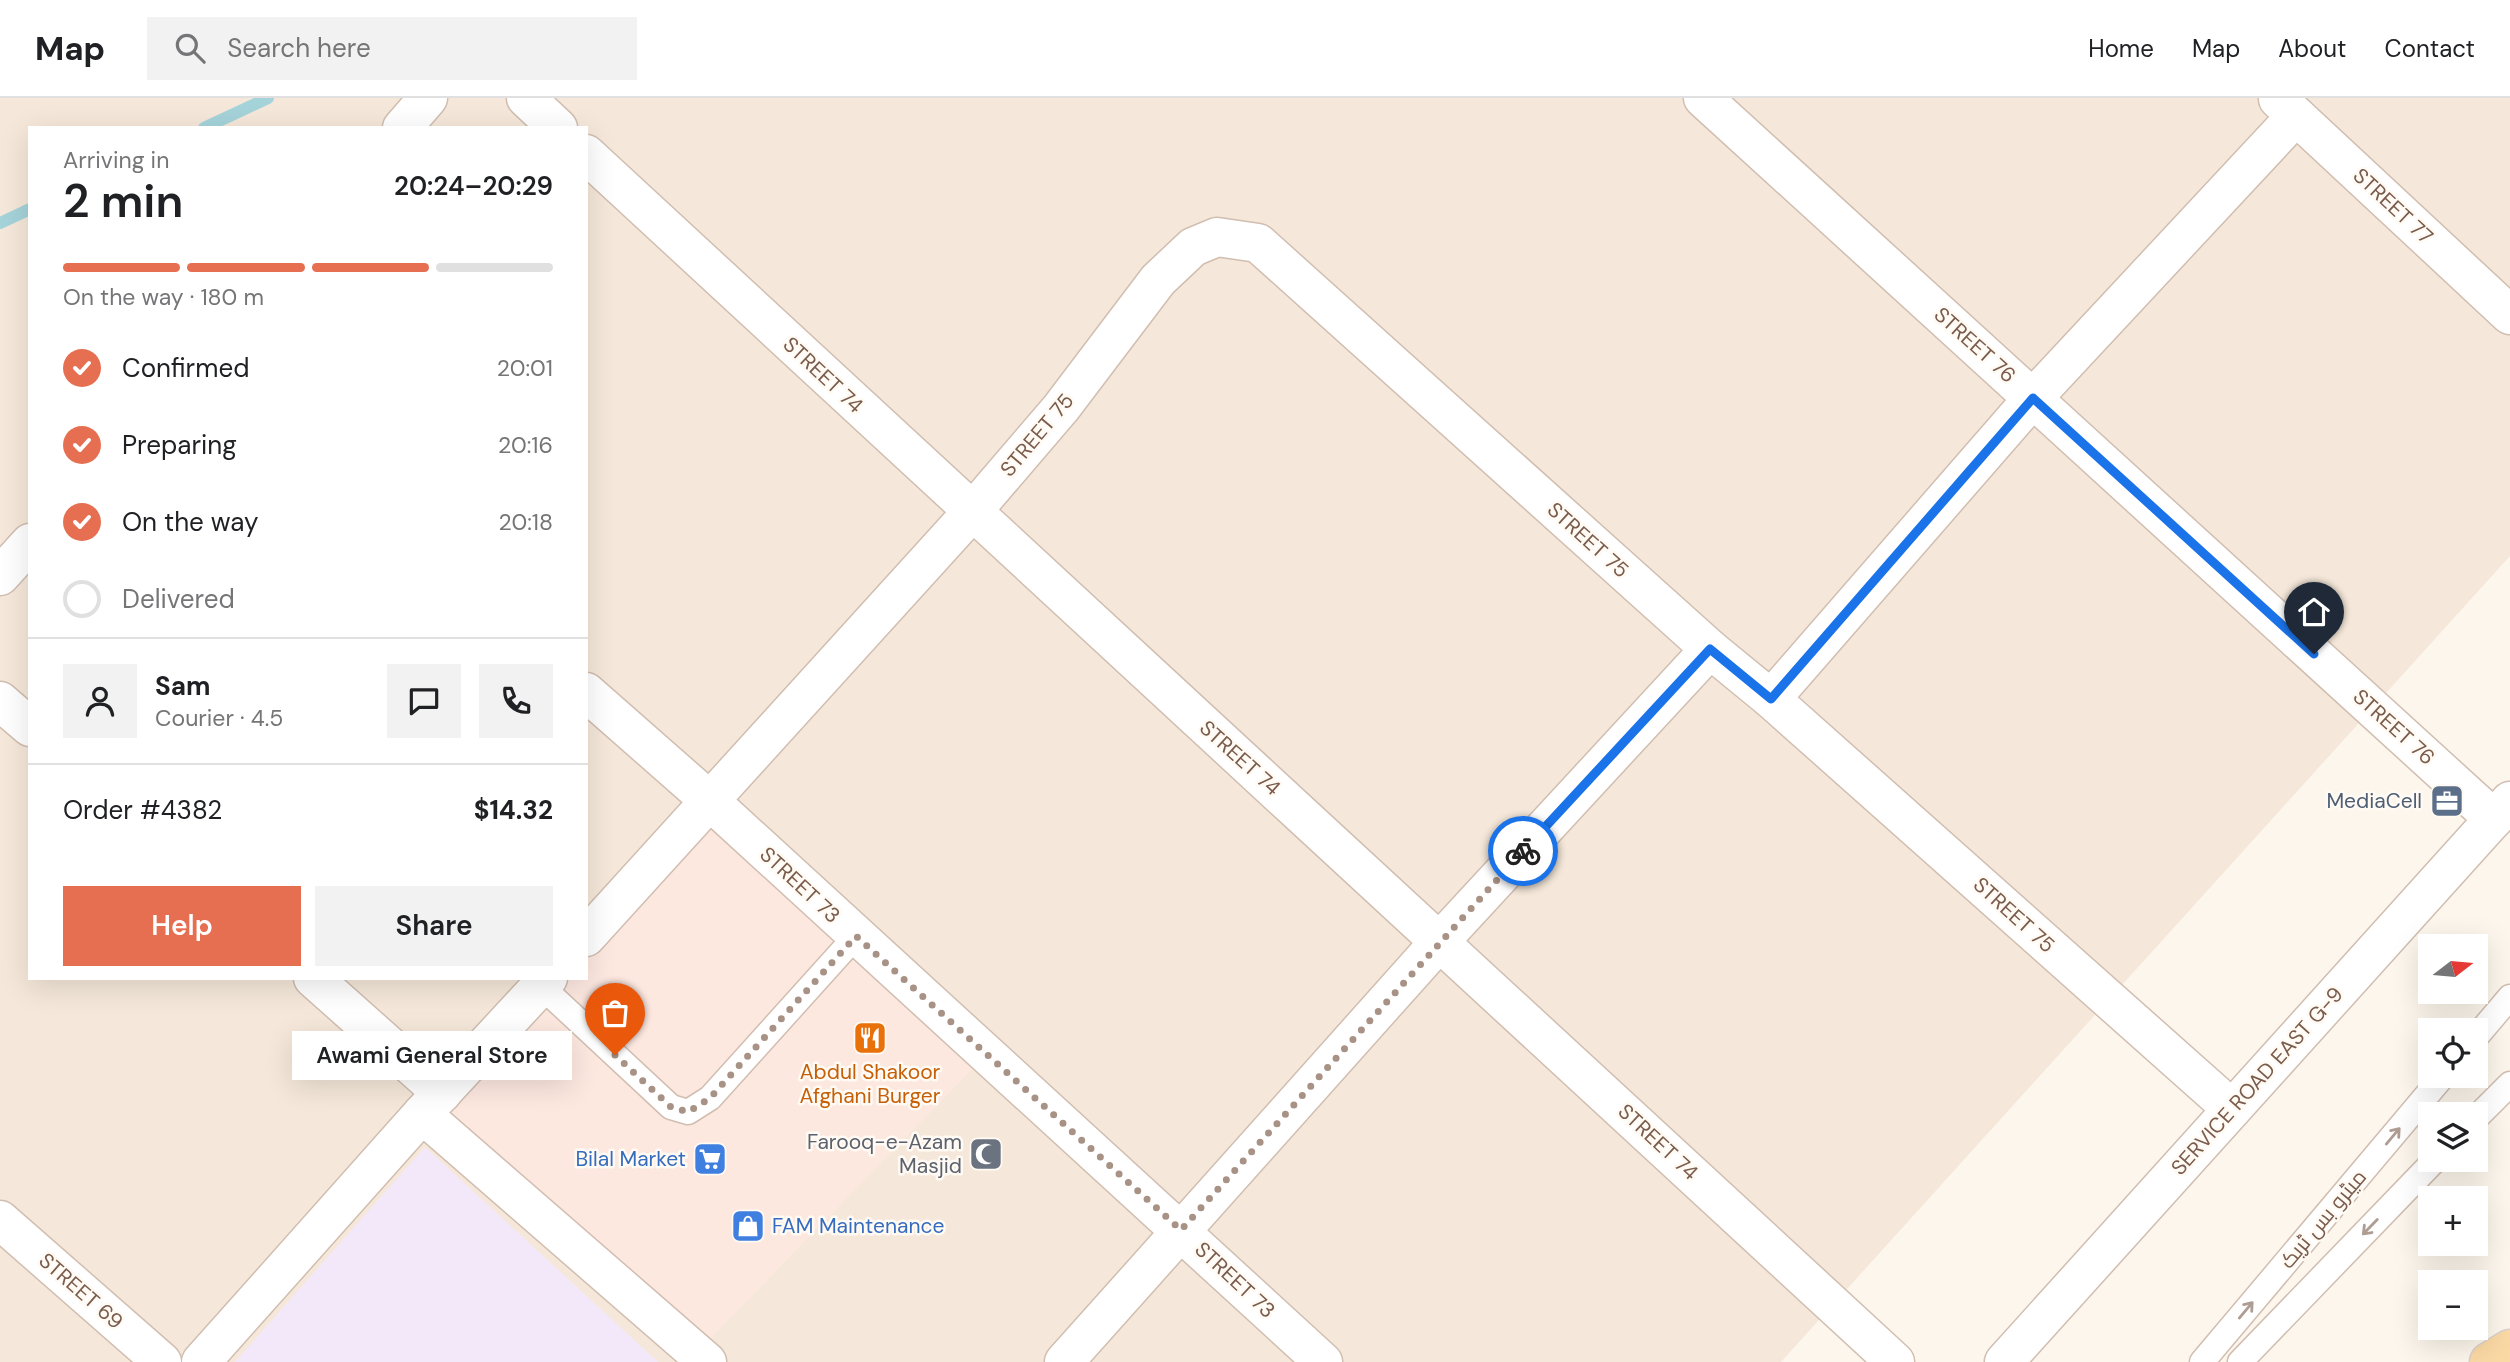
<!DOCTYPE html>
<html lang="en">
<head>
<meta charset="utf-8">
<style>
	body { margin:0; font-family:"DM Sans",Cairo,sans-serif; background:#f2f2f2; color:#202124; height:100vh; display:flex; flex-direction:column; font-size:26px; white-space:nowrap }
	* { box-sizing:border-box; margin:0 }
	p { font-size:23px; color:#757577 }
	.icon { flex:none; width:38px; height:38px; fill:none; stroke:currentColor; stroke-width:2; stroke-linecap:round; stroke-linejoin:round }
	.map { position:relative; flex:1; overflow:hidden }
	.drawer { position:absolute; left:28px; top:28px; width:560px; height:854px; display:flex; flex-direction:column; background:#fff; border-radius:0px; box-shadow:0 7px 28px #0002 }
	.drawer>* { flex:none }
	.needle { width:46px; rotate:74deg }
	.tools { position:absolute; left:2418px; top:836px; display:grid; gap:14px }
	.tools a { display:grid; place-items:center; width:70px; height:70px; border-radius:0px; background:#fff; box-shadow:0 7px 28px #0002; font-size:35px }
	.pin { position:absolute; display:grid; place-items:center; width:60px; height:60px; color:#fff; margin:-72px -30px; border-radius:50% 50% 50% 0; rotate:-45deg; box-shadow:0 0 7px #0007 }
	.pin .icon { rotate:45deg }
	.courier { position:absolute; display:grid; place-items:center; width:70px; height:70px; margin:-35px; border:5px solid #1a73e8; border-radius:50%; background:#fff; color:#222; box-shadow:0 2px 9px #0007 }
	.bubble { position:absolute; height:49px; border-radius:0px; background:#fff; box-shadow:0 7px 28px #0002; font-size:23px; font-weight:600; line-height:49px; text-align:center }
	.summary em { font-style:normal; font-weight:600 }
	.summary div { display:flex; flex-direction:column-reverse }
	.summary { display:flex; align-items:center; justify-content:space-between; height:119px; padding:0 35px }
	h1 { font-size:46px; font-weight:600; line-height:52px }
	.bar { display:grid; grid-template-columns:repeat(4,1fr); gap:10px 7px; align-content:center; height:84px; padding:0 35px }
	.bar i { height:9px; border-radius:5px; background:#e0e0e0 }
	.bar .active { background:#e76f51 }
	.bar p { grid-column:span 4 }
	.line { display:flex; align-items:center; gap:18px; padding:0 35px; border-top:2px solid #e0e0e0 }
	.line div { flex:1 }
	.round { display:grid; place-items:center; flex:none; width:74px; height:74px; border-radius:0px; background:#f2f2f2 }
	ol { padding:0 35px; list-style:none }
	li { display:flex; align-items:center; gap:21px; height:77px }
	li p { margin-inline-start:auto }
	li .icon { padding:7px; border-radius:50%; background:#e76f51; color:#fff; stroke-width:4 }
	li:last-child { color:#757577 }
	li i { width:38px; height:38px; border:4px solid #e0e0e0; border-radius:50% }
	.cta { display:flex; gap:14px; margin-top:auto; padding:14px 35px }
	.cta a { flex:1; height:80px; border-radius:0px; background:#e76f51; color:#fff; font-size:28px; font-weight:600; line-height:80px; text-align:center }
	.cta a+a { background:#f2f2f2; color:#202124 }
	header { display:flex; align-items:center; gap:42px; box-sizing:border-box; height:98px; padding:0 35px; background:#fff; border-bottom:2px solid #e0e0e0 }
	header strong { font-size:33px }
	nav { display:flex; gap:38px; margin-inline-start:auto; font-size:24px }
	.search { width:490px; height:63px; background:#f2f2f2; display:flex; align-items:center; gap:18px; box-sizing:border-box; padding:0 24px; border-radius:0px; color:#757577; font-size:26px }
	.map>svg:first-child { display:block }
	.residential { fill:#f5e8da; fill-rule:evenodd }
	.commercial { fill:#fde8e0 }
	.education { fill:#f3e8fa }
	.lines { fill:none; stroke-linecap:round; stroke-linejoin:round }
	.stream { stroke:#a5d3da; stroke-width:12 }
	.lane-casing { stroke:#d1beb0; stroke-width:27 }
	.street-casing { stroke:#d1beb0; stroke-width:41 }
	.primary-casing { stroke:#dad1cd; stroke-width:41 }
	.lane { stroke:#fff; stroke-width:24 }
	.street { stroke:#fff; stroke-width:38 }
	.primary { stroke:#fbd9a5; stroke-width:38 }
	.oneway { stroke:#af9d94 }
	.done { stroke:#a89285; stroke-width:7; stroke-dasharray:0 12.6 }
	.route { stroke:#1a73e8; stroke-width:9 }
	.labels { text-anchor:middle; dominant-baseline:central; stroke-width:5; stroke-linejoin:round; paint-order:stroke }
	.street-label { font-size:21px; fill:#7a5c4d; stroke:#fffaf3 }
	.service-label { font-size:21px; fill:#4e5e75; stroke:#fffaf3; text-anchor:end }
	.food-label { font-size:21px; fill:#c56008; stroke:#fffaf3 }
	.worship-label { font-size:21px; fill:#5b616d; stroke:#fffaf3; text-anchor:end }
	.shop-label { font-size:21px; fill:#366cbe; stroke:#fffaf3; text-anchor:end }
</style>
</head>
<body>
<header>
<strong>Map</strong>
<div class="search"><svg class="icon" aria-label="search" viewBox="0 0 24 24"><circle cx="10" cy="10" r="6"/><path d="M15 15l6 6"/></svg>Search here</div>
<nav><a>Home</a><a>Map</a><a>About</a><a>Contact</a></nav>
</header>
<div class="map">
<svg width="2510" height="1264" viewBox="0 0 2510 1264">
	<rect width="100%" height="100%" fill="#fdf6ec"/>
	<path class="residential" d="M0 0H2510V458L1781 1264H0ZM30 30H586V880H30Z"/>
	<path class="commercial" d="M711 730 977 966 703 1248 447 1013 571 880H586V864Z"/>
	<path class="education" d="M425 1049 658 1264H235Z"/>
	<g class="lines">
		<g class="stream">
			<path d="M204 30 268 0"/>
			<path d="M0 125 30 111"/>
		</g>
		<defs>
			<g id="lane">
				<path d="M541 888 671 1009 688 1014 710 1000 856 838"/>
				<path d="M2476 939 2510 899"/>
				<path d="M2476 1020 2510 986"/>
				<path d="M2202 1264 2443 978"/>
				<path d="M2240 1264 2435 1062"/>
			</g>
			<g id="street">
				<path d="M526 0 558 30"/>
				<path d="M1703 0 2494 721"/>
				<path d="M2278 1 2510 217"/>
				<path d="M402 30 428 0"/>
				<path d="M586 56C1020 461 1460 860 1895 1264"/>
				<path d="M0 478 30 445"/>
				<path d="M586 594 710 703 1323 1264"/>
				<path d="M1771 601 2033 300 2296 18"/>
				<path d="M0 603 30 629"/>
				<path d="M586 839 971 415 1061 310 1158 182 1193 149 1217 139 1258 145 1710 551 1771 601 2232 1011"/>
				<path d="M313 880 442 995"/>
				<path d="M422 1016 707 1264"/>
				<path d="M0 1122 162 1264"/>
				<path d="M201 1264 422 1016 548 880"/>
				<path d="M1064 1264 1441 842 1710 551"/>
				<path d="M2004 1264 2510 703"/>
			</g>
			<path id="primary" d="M2489 1264 2510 1251"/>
		</defs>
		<use href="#lane" class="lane-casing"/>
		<use href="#street" class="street-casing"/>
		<use href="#primary" class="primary-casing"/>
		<use href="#lane" class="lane"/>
		<use href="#street" class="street"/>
		<use href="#primary" class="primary"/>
	</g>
	<defs><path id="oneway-shaft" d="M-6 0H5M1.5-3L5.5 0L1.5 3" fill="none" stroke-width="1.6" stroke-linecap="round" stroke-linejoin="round" transform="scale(1.75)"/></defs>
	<g class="oneway">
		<use href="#oneway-shaft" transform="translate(2393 1038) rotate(-50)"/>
		<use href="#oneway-shaft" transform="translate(2370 1129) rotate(134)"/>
		<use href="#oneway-shaft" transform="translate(2246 1212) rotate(-50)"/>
	</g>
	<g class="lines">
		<path class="done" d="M615 957 671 1009 688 1014 710 1000 856 838 1181 1132 1523 753"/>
		<path class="route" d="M1523 753 1710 551 1771 601 2033 300 2314 556"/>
	</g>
	<defs>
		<symbol id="office-square" viewBox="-11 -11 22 22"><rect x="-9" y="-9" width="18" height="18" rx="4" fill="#5c6f8a" stroke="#fffaf3"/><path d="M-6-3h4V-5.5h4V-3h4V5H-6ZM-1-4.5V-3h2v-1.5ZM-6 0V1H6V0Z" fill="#fff"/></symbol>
		<symbol id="restaurant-square" viewBox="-11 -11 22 22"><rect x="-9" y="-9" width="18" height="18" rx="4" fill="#e8710a" stroke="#fffaf3"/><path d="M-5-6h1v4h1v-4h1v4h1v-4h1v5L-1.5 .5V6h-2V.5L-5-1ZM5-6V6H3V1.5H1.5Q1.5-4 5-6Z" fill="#fff"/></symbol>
		<symbol id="mosque-square" viewBox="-11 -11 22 22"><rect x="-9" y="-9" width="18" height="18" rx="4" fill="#6b7280" stroke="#fffaf3"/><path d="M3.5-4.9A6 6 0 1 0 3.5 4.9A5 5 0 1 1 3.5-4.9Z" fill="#fff"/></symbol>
		<symbol id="supermarket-square" viewBox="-11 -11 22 22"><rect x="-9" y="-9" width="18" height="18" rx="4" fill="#3f7fe0" stroke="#fffaf3"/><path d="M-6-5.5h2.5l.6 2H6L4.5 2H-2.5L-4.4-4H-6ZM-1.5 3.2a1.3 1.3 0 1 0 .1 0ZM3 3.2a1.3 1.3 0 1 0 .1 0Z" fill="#fff"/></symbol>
		<symbol id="shop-square" viewBox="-11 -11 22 22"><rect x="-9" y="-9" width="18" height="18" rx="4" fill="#3f7fe0" stroke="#fffaf3"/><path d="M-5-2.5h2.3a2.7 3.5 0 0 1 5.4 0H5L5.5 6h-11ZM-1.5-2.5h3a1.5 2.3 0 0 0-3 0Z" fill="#fff"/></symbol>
	</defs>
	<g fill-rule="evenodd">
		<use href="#office-square" x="2428" y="684" width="38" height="38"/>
		<use href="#restaurant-square" x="851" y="921" width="38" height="38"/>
		<use href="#mosque-square" x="967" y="1037" width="38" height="38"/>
		<use href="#supermarket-square" x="691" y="1042" width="38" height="38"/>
		<use href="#shop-square" x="729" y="1109" width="38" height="38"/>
	</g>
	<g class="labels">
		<g class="street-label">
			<text transform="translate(2393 108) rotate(43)">STREET 77</text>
			<text transform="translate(1975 247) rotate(42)">STREET 76</text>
			<text transform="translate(823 277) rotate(43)">STREET 74</text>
			<text transform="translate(1037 337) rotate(-50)">STREET 75</text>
			<text transform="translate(1588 442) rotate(42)">STREET 75</text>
			<text transform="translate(2394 629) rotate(42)">STREET 76</text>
			<text transform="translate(1240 660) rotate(42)">STREET 74</text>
			<text transform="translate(800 787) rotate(43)">STREET 73</text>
			<text transform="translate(2014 817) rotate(42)">STREET 75</text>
			<text transform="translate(2257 983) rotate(-48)">SERVICE ROAD EAST G-9</text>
			<text transform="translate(1658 1044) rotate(43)">STREET 74</text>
			<text transform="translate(2323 1121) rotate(-50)">میٹرو بس ٹریک</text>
			<text transform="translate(1235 1182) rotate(43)">STREET 73</text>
			<text transform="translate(81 1193) rotate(41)">STREET 69</text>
		</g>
		<g class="service-label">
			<text x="2422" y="703">MediaCell</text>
		</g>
		<g class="food-label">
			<text x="870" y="974">Abdul Shakoor<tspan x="870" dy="24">Afghani Burger</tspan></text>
		</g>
		<g class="worship-label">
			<text x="962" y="1044">Farooq-e-Azam<tspan x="962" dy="24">Masjid</tspan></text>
		</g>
		<g class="shop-label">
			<text x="686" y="1061">Bilal Market</text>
			<text x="772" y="1128" text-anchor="start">FAM Maintenance</text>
		</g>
	</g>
</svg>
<div class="tools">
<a><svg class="needle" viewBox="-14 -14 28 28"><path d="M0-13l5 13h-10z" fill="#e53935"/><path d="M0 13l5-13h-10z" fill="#757577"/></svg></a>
<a><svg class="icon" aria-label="locate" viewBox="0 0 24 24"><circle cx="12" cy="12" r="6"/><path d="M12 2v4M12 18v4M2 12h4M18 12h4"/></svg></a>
<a><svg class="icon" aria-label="layers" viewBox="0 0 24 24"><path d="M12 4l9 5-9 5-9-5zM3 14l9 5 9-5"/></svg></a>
<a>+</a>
<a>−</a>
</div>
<div class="pin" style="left:615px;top:957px;background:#ea580c"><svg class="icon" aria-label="bag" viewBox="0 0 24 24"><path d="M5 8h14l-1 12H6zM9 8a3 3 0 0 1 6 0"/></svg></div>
<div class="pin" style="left:2314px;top:556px;background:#1f2937"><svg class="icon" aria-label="home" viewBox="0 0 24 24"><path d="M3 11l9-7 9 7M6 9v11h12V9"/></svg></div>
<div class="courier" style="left:1523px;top:753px"><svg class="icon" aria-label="bike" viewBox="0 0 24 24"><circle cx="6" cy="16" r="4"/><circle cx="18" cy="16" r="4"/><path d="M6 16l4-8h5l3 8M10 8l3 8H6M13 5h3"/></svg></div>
<div class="bubble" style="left:292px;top:933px;width:280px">Awami General Store</div>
<section class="drawer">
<div class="summary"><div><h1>2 min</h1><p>Arriving in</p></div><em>20:24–20:29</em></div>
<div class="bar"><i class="active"></i><i class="active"></i><i class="active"></i><i></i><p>On the way · 180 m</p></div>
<ol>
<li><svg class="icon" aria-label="check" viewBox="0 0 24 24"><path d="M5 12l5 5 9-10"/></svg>Confirmed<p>20:01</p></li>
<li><svg class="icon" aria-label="check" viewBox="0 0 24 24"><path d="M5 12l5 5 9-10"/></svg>Preparing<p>20:16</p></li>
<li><svg class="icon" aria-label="check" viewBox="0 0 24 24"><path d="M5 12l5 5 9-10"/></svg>On the way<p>20:18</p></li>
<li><i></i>Delivered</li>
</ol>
<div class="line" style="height:126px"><a class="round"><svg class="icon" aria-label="person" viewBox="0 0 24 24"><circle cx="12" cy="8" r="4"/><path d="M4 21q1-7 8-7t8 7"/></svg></a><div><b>Sam</b><p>Courier · 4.5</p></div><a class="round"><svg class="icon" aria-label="chat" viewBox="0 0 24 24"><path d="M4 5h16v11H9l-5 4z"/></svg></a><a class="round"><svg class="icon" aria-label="phone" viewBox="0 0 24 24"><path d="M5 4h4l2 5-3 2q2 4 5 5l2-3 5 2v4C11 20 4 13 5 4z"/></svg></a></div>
<div class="line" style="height:91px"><div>Order #4382</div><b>$14.32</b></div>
<div class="cta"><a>Help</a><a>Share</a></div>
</section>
</div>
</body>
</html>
